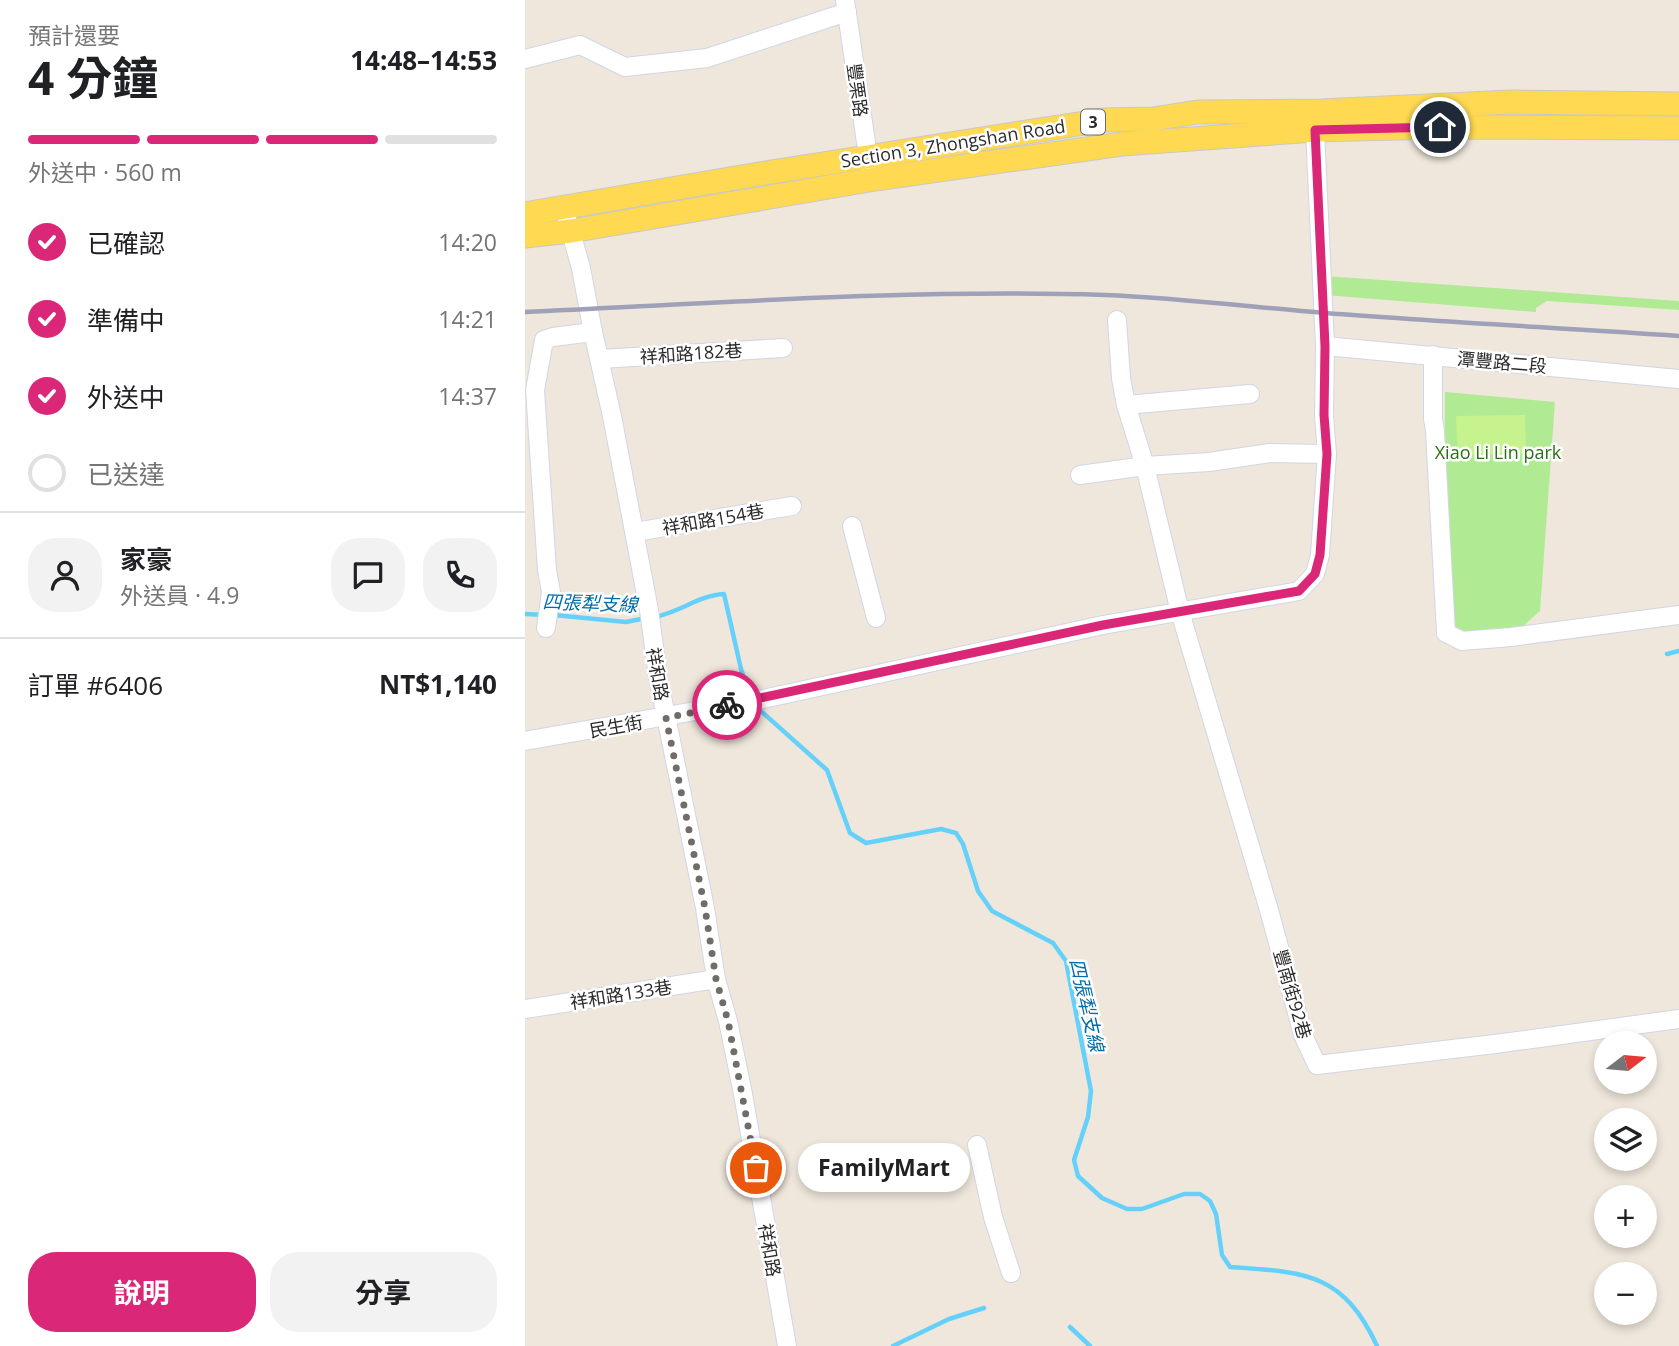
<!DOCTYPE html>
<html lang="zh-TW">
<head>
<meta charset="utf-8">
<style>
	body { margin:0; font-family:"Open Sans","Noto Sans TC",sans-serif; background:#f2f2f2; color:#202124; height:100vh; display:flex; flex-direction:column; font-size:26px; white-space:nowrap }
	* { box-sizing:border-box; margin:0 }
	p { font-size:23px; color:#757577 }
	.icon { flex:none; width:38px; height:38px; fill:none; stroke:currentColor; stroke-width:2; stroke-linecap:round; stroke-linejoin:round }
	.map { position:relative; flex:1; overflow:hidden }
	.sheet { display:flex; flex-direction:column; background:#fff; width:525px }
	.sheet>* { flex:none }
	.needle { width:46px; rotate:74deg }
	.fabs { position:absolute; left:1069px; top:1031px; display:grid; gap:14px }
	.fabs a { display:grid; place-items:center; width:63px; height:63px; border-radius:50%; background:#fff; box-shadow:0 4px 10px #0003; font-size:35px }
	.pin { position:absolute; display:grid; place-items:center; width:60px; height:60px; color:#fff; margin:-30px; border:4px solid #fff; border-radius:50%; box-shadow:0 2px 7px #0007 }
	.courier { position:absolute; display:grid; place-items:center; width:70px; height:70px; margin:-35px; border:5px solid #db2777; border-radius:50%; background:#fff; color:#222; box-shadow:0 2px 9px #0007 }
	.bubble { position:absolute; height:49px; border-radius:24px; background:#fff; box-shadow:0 4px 10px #0003; font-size:23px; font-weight:700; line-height:49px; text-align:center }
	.head em { font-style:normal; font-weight:700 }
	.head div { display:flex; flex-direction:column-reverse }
	.head { display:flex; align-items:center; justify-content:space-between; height:119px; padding:0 28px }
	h1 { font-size:46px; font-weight:700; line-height:52px }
	.bar { display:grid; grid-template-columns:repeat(4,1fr); gap:10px 7px; align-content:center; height:84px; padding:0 28px }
	.bar i { height:9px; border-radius:5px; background:#e0e0e0 }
	.bar .selected { background:#db2777 }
	.bar p { grid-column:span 4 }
	.line { display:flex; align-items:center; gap:18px; padding:0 28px; border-top:2px solid #e0e0e0 }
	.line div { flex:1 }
	.round { display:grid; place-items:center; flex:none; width:74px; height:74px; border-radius:28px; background:#f2f2f2 }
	ol { padding:0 28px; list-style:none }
	li { display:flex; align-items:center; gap:21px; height:77px }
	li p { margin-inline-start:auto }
	li .icon { padding:7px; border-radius:50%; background:#db2777; color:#fff; stroke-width:4 }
	li:last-child { color:#757577 }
	li i { width:38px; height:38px; border:4px solid #e0e0e0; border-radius:50% }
	.primary-button { display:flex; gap:14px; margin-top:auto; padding:14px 28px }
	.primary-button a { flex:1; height:80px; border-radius:28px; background:#db2777; color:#fff; font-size:28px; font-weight:700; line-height:80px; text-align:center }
	.primary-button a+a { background:#f2f2f2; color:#202124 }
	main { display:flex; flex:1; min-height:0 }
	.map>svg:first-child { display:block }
	.green { fill:#b0eb93 }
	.pitch { fill:#c6f38e }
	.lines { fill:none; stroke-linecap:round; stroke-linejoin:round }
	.stream { stroke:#65d1fb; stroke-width:4.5 }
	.minor-casing { stroke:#d1d5e6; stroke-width:20 }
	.major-casing { stroke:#c8c8c8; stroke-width:25 }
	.minor { stroke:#fff; stroke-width:18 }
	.major { stroke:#ffd951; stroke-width:23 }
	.rail { stroke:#9ea1b8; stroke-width:4.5 }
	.done { stroke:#706d69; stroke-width:7; stroke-dasharray:0 12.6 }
	.route { stroke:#db2777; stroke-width:9 }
	.labels { text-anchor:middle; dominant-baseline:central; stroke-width:5; stroke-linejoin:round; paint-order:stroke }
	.shield { fill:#fff; stroke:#6b6b6b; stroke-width:2 }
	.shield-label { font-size:16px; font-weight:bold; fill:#2b2b2b }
	.street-label { font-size:18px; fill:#2b2b2b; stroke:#fff }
	.park-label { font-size:18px; fill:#257113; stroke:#fff }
	.water-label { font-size:19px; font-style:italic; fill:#006dab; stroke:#fff }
</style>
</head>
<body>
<main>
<section class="sheet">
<div class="head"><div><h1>4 分鐘</h1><p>預計還要</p></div><em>14:48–14:53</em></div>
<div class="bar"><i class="selected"></i><i class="selected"></i><i class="selected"></i><i></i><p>外送中 · 560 m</p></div>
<ol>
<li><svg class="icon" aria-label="check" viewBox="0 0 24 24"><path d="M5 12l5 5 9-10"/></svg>已確認<p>14:20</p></li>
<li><svg class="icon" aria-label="check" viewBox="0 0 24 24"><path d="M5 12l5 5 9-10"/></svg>準備中<p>14:21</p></li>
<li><svg class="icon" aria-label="check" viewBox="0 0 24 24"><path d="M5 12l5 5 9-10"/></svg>外送中<p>14:37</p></li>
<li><i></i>已送達</li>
</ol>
<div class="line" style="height:126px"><a class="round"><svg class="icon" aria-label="person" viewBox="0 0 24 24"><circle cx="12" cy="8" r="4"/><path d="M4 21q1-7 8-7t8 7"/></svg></a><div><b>家豪</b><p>外送員 · 4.9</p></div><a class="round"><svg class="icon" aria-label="chat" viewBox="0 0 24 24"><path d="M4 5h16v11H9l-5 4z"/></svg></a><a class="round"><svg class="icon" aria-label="phone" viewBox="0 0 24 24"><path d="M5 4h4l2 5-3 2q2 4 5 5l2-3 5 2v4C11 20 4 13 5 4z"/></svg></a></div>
<div class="line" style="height:91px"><div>訂單 #6406</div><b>NT$1,140</b></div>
<div class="primary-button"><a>說明</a><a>分享</a></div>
</section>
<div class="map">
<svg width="1154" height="1346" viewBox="0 0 1154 1346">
	<rect width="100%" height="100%" fill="#efe7dc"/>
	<g class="green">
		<path d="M800 276 1154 301V310L1022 301 1011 308V312L800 295Z"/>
		<path d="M920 392 1030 402 1015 611 986 637 919 643Z"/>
	</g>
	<path class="pitch" d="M1000 415 1001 453 933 456 931 416Z"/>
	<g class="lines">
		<g class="stream">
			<path d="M0 614 20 615"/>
			<path d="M29 615 101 622 121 618"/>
			<path d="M129 617C154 613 174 595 199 594L216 669 225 696"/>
			<path d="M1142 654 1154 651"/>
			<path d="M228 704 302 770 325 833 341 843 416 829 431 833 438 844 453 891 467 911 528 943 541 961 566 1091 563 1117 549 1160 553 1176 577 1198 602 1209H617L659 1194H675L685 1201 691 1214 697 1255 705 1267C779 1272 818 1272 852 1346"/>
			<path d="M545 1327 565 1346"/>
			<path d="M368 1346 424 1319 459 1308"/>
		</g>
		<defs>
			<g id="minor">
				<path d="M320 0 343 156 347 169"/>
				<path d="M0 59 55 45 100 67 182 58 322 12"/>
				<path d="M39 208 56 268 68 332 87 416 124 610 133 677 180 908 191 979 203 1021 218 1094 262 1346"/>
				<path d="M592 320 596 378 601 405 620 466 655 612 744 910 778 1035 792 1065 970 1044 1154 1019"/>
				<path d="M800 346 1154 379"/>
				<path d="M908 355V419L910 431 921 633 937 641 986 637 1154 615"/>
				<path d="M75 359 258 348"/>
				<path d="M601 405 725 394"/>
				<path d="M555 475 620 466 684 462 745 453 802 454"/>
				<path d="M327 526 351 618"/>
				<path d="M110 532 267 506"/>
				<path d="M21 628 26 592 22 570 10 390 19 340 28 337 68 332"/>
				<path d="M0 741 238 699 578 625 774 591 790 574 795 555 802 454 799 415 800 346 790 130 793 120"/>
				<path d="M0 1009 191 979"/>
				<path d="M452 1145 468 1217 486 1273"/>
			</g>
			<g id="major">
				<path d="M0 214 240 173 579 120 628 119 673 112 796 111 986 102 1154 104"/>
				<path d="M0 236 46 231 350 179 597 144 790 130 915 127 1154 128"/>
			</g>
		</defs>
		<use href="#minor" class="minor-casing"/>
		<use href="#major" class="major-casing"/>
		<use href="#minor" class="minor"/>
		<use href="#major" class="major"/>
		<path class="rail" d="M0 312C193 303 387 289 580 295 654 298 727 307 800 313 918 322 1036 328 1154 336"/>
	</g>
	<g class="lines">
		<path class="done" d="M202 705 141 718 180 908 191 979 203 1021 231 1168"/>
		<path class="route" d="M202 705 578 625 774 591 790 574 795 555 802 454 799 415 800 346 790 130 915 127"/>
	</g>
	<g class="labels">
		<rect class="shield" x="556" y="109.5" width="24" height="25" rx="5"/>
		<g class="shield-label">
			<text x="568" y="122">3</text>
		</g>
		<g class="street-label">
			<text transform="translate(333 90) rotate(82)">豐栗路</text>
			<text transform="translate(428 143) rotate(-9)">Section 3, Zhongshan Road</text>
			<text transform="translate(166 353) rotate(-4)">祥和路182巷</text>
			<text transform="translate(977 362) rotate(5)">潭豐路二段</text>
			<text transform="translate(188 519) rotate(-10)">祥和路154巷</text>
			<text transform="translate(133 674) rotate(80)">祥和路</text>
			<text transform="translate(91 726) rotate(-10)">民生街</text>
			<text transform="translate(96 994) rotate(-9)">祥和路133巷</text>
			<text transform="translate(768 994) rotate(74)">豐南街92巷</text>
			<text transform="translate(245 1250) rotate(80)">祥和路</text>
		</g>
		<g class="park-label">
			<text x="973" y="452">Xiao Li Lin park</text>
		</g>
		<g class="water-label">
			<text transform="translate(65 603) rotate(2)">四張犁支線</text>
			<text transform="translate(562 1005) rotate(77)">四張犁支線</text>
		</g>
	</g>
</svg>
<div class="fabs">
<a><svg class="needle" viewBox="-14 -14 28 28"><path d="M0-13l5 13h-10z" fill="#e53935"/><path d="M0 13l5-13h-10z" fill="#757577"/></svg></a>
<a><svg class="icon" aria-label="layers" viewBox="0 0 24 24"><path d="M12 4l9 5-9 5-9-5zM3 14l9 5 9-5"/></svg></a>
<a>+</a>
<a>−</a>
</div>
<div class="pin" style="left:231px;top:1168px;background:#ea580c"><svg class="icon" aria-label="bag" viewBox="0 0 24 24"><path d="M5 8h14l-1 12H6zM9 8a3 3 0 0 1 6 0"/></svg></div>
<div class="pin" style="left:915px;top:127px;background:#1f2937"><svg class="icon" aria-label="home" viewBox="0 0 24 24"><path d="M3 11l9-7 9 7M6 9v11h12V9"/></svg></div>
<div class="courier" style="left:202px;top:705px"><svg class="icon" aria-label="bike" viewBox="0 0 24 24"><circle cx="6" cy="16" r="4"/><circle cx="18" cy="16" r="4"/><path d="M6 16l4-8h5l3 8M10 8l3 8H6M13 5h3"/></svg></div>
<div class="bubble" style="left:273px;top:1143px;width:172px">FamilyMart</div>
</div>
</main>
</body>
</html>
